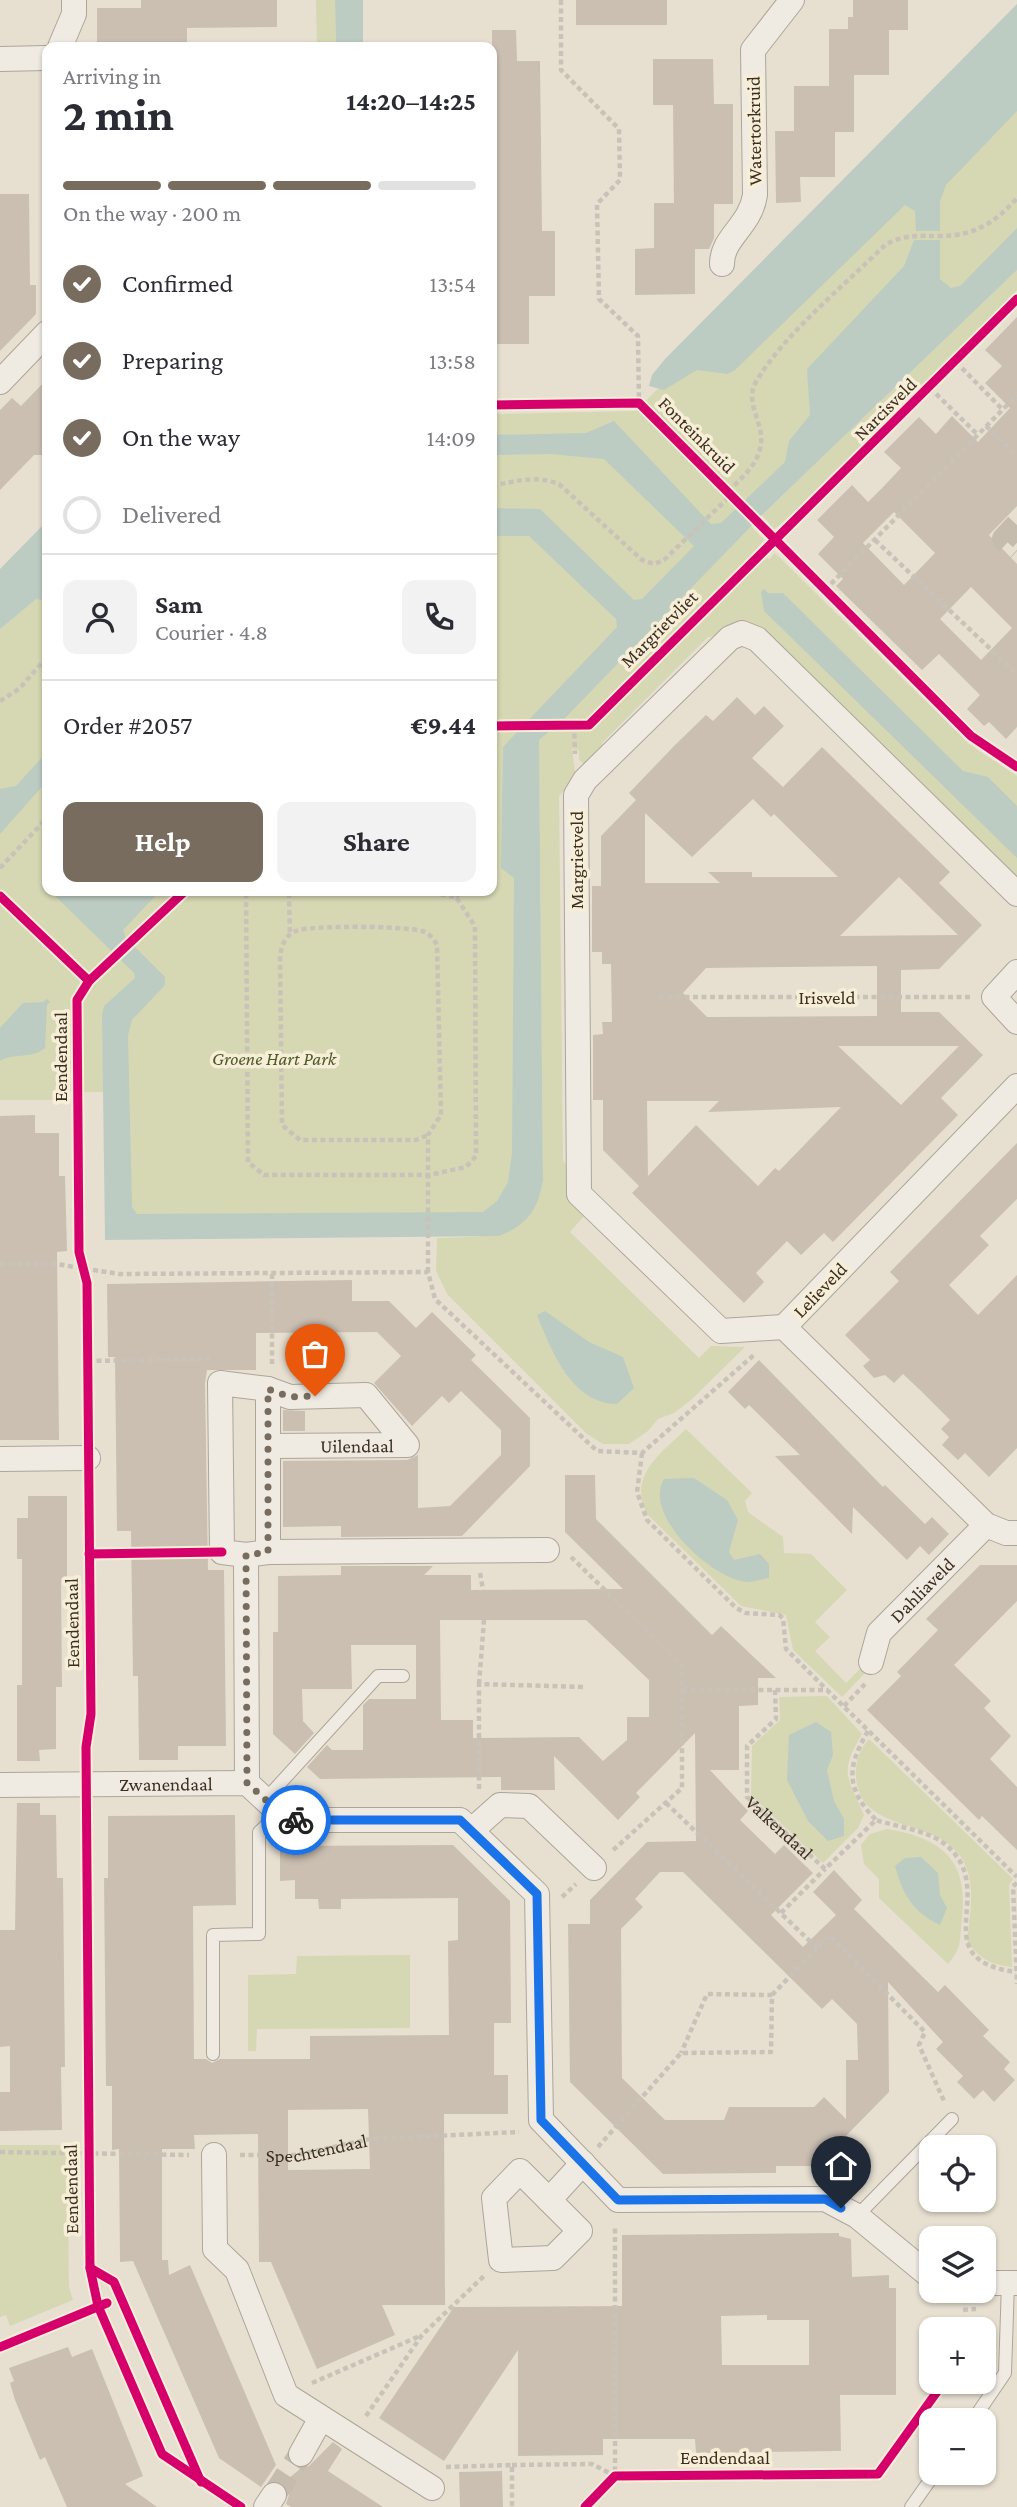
<!DOCTYPE html>
<html lang="en">
<head>
<meta charset="utf-8">
<style>
	body { margin:0; font-family:"Crimson Pro",serif; background:#f2f2f3; color:#2b2b33; height:100vh; display:flex; flex-direction:column; font-size:26px; white-space:nowrap }
	* { box-sizing:border-box; margin:0 }
	p { font-size:23px; color:#7c7c81 }
	.icon { flex:none; width:38px; height:38px; fill:none; stroke:currentColor; stroke-width:2; stroke-linecap:round; stroke-linejoin:round }
	.map { position:relative; flex:1; overflow:hidden }
	.panel { position:absolute; left:42px; top:42px; width:455px; height:854px; display:flex; flex-direction:column; background:#fff; border-radius:14px; box-shadow:0 2px 5px #0004 }
	.panel>* { flex:none }
	.buttons { position:absolute; left:919px; top:2135px; display:grid; gap:14px }
	.buttons a { display:grid; place-items:center; width:77px; height:77px; border-radius:14px; background:#fff; box-shadow:0 2px 5px #0004; font-size:35px }
	.pin { position:absolute; display:grid; place-items:center; width:60px; height:60px; color:#fff; margin:-72px -30px; border-radius:50% 50% 50% 0; rotate:-45deg; box-shadow:0 0 7px #0007 }
	.pin .icon { rotate:45deg }
	.courier { position:absolute; display:grid; place-items:center; width:70px; height:70px; margin:-35px; border:5px solid #1a73e8; border-radius:50%; background:#fff; color:#222; box-shadow:0 2px 9px #0007 }
	.head em { font-style:normal; font-weight:700 }
	.head div { display:flex; flex-direction:column-reverse }
	.head { display:flex; align-items:center; justify-content:space-between; height:119px; padding:0 21px }
	h1 { font-size:46px; font-weight:700; line-height:52px }
	.bar { display:grid; grid-template-columns:repeat(4,1fr); gap:10px 7px; align-content:center; height:84px; padding:0 21px }
	.bar i { height:9px; border-radius:5px; background:#e1e1e2 }
	.bar .selected { background:#786c5e }
	.bar p { grid-column:span 4 }
	.line { display:flex; align-items:center; gap:18px; padding:0 21px; border-top:2px solid #e1e1e2 }
	.line div { flex:1 }
	.round { display:grid; place-items:center; flex:none; width:74px; height:74px; border-radius:14px; background:#f2f2f3 }
	ol { padding:0 21px; list-style:none }
	li { display:flex; align-items:center; gap:21px; height:77px }
	li p { margin-inline-start:auto }
	li .icon { padding:7px; border-radius:50%; background:#786c5e; color:#fff; stroke-width:4 }
	li:last-child { color:#7c7c81 }
	li i { width:38px; height:38px; border:4px solid #e1e1e2; border-radius:50% }
	.cta { display:flex; gap:14px; margin-top:auto; padding:14px 21px }
	.cta a { flex:1; height:80px; border-radius:14px; background:#786c5e; color:#fff; font-size:28px; font-weight:700; line-height:80px; text-align:center }
	.cta a+a { background:#f2f2f3; color:#2b2b33 }
	.map>svg:first-child { display:block }
	.green { fill:#d6d7b3 }
	.water { fill:#bcccc2 }
	.building { fill:#cbbfb2; fill-rule:evenodd }
	.lines { fill:none; stroke-linecap:round; stroke-linejoin:round }
	.minor-tunnel { stroke:#c5bcae; stroke-width:24; stroke-dasharray:24 12; stroke-linecap:butt }
	.service-casing { stroke:#ada599; stroke-width:14 }
	.minor-casing { stroke:#ada599; stroke-width:26 }
	.path { stroke:#c8c2b9; stroke-width:4.5; stroke-dasharray:5 3.5; stroke-linecap:butt }
	.service { stroke:#efebe3; stroke-width:12 }
	.minor { stroke:#efebe3; stroke-width:24 }
	.cycleway-casing { stroke:#f7eed8; stroke-width:13 }
	.cycleway { stroke:#d6006c; stroke-width:9 }
	.done { stroke:#786c5e; stroke-width:7; stroke-dasharray:0 12.6 }
	.route { stroke:#1a73e8; stroke-width:9 }
	.labels { text-anchor:middle; dominant-baseline:central; stroke-width:7; stroke-linejoin:round; paint-order:stroke }
	.street-label { font-size:19px; fill:#3d2e20; stroke:#f7eed8 }
	.park-label { font-size:19px; font-style:italic; fill:#4d5a26; stroke:#f7eed8 }
</style>
</head>
<body>
<div class="map">
<svg width="1017" height="2507" viewBox="0 0 1017 2507">
	<rect width="100%" height="100%" fill="#e7e0d1"/>
	<g class="green">
		<path d="M316 0H335L336 47H317Z"/>
		<path d="M1017 21V249L744 533 751 526 764 540 758 547 769 559 775 553 969 744 1017 776V883L761 632 708 637 602 743 603 752 587 767 579 760V750L572 749 576 779 559 796 563 1161 571 1169 572 1199 584 1216 570 1232 699 1358 711 1346 745 1347 691 1400 674 1413 658 1419 648 1431 629 1444H603L587 1434 447 1294 436 1271 437 1238C488 1236 531 1242 543 1181L539 748 528 1189 497 1223 113 1226 107 1092H66V1100H0V598L47 550V891H492V414L636 411Z"/>
		<path d="M1017 270V290L803 506 774 529 762 515Z"/>
		<path d="M686 1429 752 1493 745 1501 748 1512 783 1537 784 1553 811 1554 847 1590 815 1622 830 1637 815 1651 846 1683 861 1668 866 1672 842 1697 793 1650 786 1615 741 1606 647 1514C627 1475 662 1453 686 1429Z"/>
		<path d="M827 1696 862 1734C838 1774 848 1777 864 1815L858 1828 823 1863 751 1795 752 1746 780 1720 779 1697Z"/>
		<path d="M869 1739 1013 1879 1009 1885 1012 1967C991 1965 979 1958 967 1941 970 1912 977 1883 961 1857 935 1817 861 1834 856 1778 855 1763 859 1750 869 1739Z"/>
		<path d="M887 1829C943 1838 969 1861 962 1920 959 1941 963 1946 948 1964L879 1898V1879L864 1864 861 1845 870 1834Z"/>
		<path d="M410 1955V2028L257 2029 256 2051H248V1975L296 1974 297 1956Z"/>
		<path d="M0 2145H67L69 2287 73 2300 10 2326 6 2315 0 2317Z"/>
	</g>
	<g class="water">
		<path d="M335 0H363V47H336Z"/>
		<path d="M1017 4V111L946 185 940 201V231H916L915 211 905 205 735 370 728 374 697 370 664 390 649 386 652 375 665 359Z"/>
		<path d="M1017 228V270L762 515 565 718 539 740 543 1181C537 1211 528 1224 499 1236L105 1240 102 1015 104 1006 135 978 134 973 50 891H160L123 930 126 938 165 977V985L132 1020 128 1035 132 1207 137 1214 483 1212 497 1201 508 1182 512 1153 514 878 501 868 503 747 617 627 616 619 529 536H492V508L540 509 634 600 642 599 694 546 604 459 550 454 492 455V435L586 433 614 421 711 524 721 523 785 462 789 441 810 415 807 369 904 266 914 240H940V279L951 288 960 286Z"/>
		<path d="M47 521V601L36 599 0 629V569Z"/>
		<path d="M764 589 768 593H783L963 771 988 777 1017 806V858L764 611 761 592Z"/>
		<path d="M47 752V781L0 834V789L16 786Z"/>
		<path d="M47 999 50 1002 47 1005 45 1048C30 1060 16 1052 0 1061V1028L23 1003 43 1002Z"/>
		<path d="M545 1311 589 1342 623 1357 634 1388 617 1404C572 1404 551 1350 537 1315Z"/>
		<path d="M694 1478 727 1500 738 1520 729 1552 734 1560 760 1554 769 1564V1578C762 1579 754 1582 747 1582 712 1579 642 1515 664 1479Z"/>
		<path d="M816 1722 831 1732 833 1755 827 1770 834 1801 844 1819V1836L828 1841 808 1821 787 1780 789 1735Z"/>
		<path d="M921 1857 938 1873 940 1895 947 1908 940 1925C913 1912 903 1895 895 1866L905 1858Z"/>
	</g>
	<g class="building">
		<path d="M141 0H277V27L187 28V47H97V8H141Z"/>
		<rect x="576" y="0" width="91" height="25"/>
		<path d="M853 0H908V30H889V75H854V132H835V177H800L801 202 776 203 775 131H794V86H829V29H848V17H853Z"/>
		<path d="M492 30H516L517 61H540L542 231H555V296H529V344H492Z"/>
		<path d="M653 59H713L714 104H733V204H714V238L709 249H695V294L635 295V249L654 248V203H674L673 105H653Z"/>
		<path d="M0 194H29L30 285H36V314L0 351Z"/>
		<path d="M1017 317V506L989 535 1017 564V727L1006 739 989 722 984 726 967 709 980 695 939 654 922 670 836 586 843 579 818 554 834 537 817 520 852 485 868 502 885 485 901 468 884 452 919 417 936 434 952 416 978 442 1010 408 985 383 1002 366 985 350ZM894 512 935 553 904 585 863 543ZM971 587 1012 628 981 660 940 619Z"/>
		<path d="M47 379V455H34L0 490V410L12 398 21 406Z"/>
		<path d="M737 697 755 715 764 706 784 726 752 758 783 787 822 747 950 872 939 883 982 925 939 969 901 970V1012H939L983 1055 941 1098 958 1115 833 1242 824 1233 801 1255 787 1241 756 1273 764 1282 744 1303 632 1193 639 1186 603 1150V1100H593V1035L603 1034 602 1022H612L611 964H602V952H592V886H601V836L636 800 629 793 675 745 706 715 713 721ZM753 799 771 817 774 814 838 877H752V872H708L720 883H645V813L692 857ZM899 877 958 935 840 936ZM877 966V1016L707 1017 683 993 706 968ZM838 1046H959L901 1105ZM647 1101H719L708 1112 841 1107 779 1171 775 1168 758 1186 696 1125 648 1176Z"/>
		<path d="M35 1115V1133H59V1176H65L67 1251 57 1252 59 1440H0V1116Z"/>
		<path d="M1017 1143V1199L980 1236 989 1245 949 1285 978 1315 1017 1275V1448L989 1477 965 1453 958 1460 942 1445 949 1437 941 1429 950 1420 919 1389 903 1374 894 1383 885 1375 874 1378 863 1366 870 1360 845 1335 899 1281 890 1272Z"/>
		<path d="M352 1280V1301H389L416 1328 432 1312 476 1355 471 1360 530 1418V1466L462 1536 341 1537V1526L283 1527V1461L407 1460 418 1455V1508L450 1506 501 1455V1430L461 1391 449 1403 442 1396 412 1426 374 1383 401 1356 377 1332 256 1333V1370H207L205 1383 208 1570H224L226 1746H178V1760H139L138 1676H133L131 1531H117L115 1357H108L107 1284Z"/>
		<path d="M759 1360 883 1487 885 1485 925 1524 932 1517 949 1534 929 1555 920 1546 907 1560 853 1507 852 1534 775 1456 800 1455 749 1405 745 1409 728 1392Z"/>
		<path d="M283 1410 305 1411V1431H283Z"/>
		<path d="M565 1475H595L596 1519 712 1635 721 1626 776 1678H758V1705L739 1706V1770H710L748 1811 740 1820 775 1854 784 1845 813 1873 771 1915 803 1947 836 1915 813 1892 834 1870 862 1900 854 1909 938 1992 945 1985 989 2030 983 2036 1010 2062 1004 2069 1015 2080 994 2102 983 2090 974 2099 957 2082 963 2076 936 2049 943 2042 888 1982 889 2092 839 2143 850 2155 839 2166H776V2173L663 2174 570 2082 568 1924H590V1900L647 1842 696 1841 695 1733 636 1793 640 1797 618 1820 554 1756 555 1790H501V1777L320 1779 307 1767 327 1745 332 1750H363V1705L369 1699H416V1645H351L352 1689H302L303 1721 314 1733 295 1754 273 1734V1632H278V1576L341 1575V1566H433L424 1575H471V1590L623 1589 565 1532ZM440 1620H586L649 1680V1717H627V1740L603 1761 579 1737 473 1738V1720H441ZM660 1872H683L822 2009 832 1999 857 2024 858 2060H846V2119L824 2097 814 2107H729L724 2120H665L622 2078 621 1929 643 1907 635 1899Z"/>
		<path d="M28 1496H67V1582H61L62 1687H56V1749L39 1750 40 1761H17V1685H22V1559H17V1518H28Z"/>
		<path d="M980 1565H1017V1601L954 1665 991 1701 984 1708 1011 1736 990 1759 1017 1787V1850L982 1816 979 1820 867 1710 901 1676 897 1672 938 1630 926 1619Z"/>
		<path d="M17 1803H40V1815H56L57 1878H63L65 2067H61L62 2130 0 2131V2092H10V2046L0 2047V1930H15Z"/>
		<path d="M235 1815 236 1905 193 1906 194 2059H206L212 2063 220 2059H310V2036L449 2035 448 1941 458 1940V1898L341 1899V1909H319L318 1899H295V1880L280 1881V1846L453 1845 510 1901 511 2023H494V2075H508V2114H444L445 2305H382L395 2335 317 2369 271 2262H259L258 2134 194 2135 195 2149H162V2260H168L169 2275 190 2265 276 2465 261 2487 219 2458 133 2261 120 2262 119 2149 112 2150V2086H106L104 1878H108V1816ZM368 2109 370 2169 288 2170V2110Z"/>
		<path d="M839 2233V2236L851 2239 852 2277 889 2275V2288H896V2395H840L841 2451 696 2453 695 2439H603V2455L518 2456V2350L444 2461 379 2418 454 2307 622 2306V2235ZM767 2315V2320H809V2365H722L721 2316Z"/>
		<path d="M68 2347 72 2357 92 2349 143 2476 125 2484 157 2507H67L45 2457 40 2460 15 2400 10 2383 14 2381 9 2368Z"/>
		<path d="M333 2442 342 2449 328 2471 383 2507H291L286 2504 289 2495 283 2483 300 2469 309 2466Z"/>
		<path d="M502 2471 503 2507H460L459 2472Z"/>
	</g>
	<g class="lines">
		<g class="minor-tunnel">
			<path d="M1017 525 1004 539 1017 551"/>
			<path d="M274 2495 301 2454"/>
		</g>
		<defs>
			<g id="service">
				<path d="M265 1800 378 1676H403"/>
				<path d="M213 2054V1935L259 1934V1832L279 1813"/>
				<path d="M857 2216 952 2119"/>
				<path d="M973 2420 1005 2373 1008 2283"/>
				<path d="M911 2507 935 2473"/>
			</g>
			<g id="minor">
				<path d="M60 47 74 14V0"/>
				<path d="M0 59 47 58"/>
				<path d="M722 264C722 237 750 227 755 195L753 50 792 0"/>
				<path d="M0 382 47 333"/>
				<path d="M1017 972 994 997 1017 1022"/>
				<path d="M1017 1086 784 1327 986 1525 1006 1533H1017"/>
				<path d="M784 1327 721 1331 579 1194 576 795 585 780 730 638 742 633 757 639 1017 894"/>
				<path d="M268 1389V1552"/>
				<path id="s3" d="M268 1446 407 1445 366 1395 290 1397 268 1389 220 1383 222 1552 246 1555 268 1552 547 1550"/>
				<path d="M0 1459 88 1458"/>
				<path d="M246 1555 247 1783"/>
				<path id="s4" d="M871 1662 879 1633 986 1525"/>
				<path id="s5" d="M0 1785 247 1783 287 1820H460L537 1894 541 2120 618 2200 825 2199 857 2216 931 2277"/>
				<path d="M472 1830 500 1805 529 1806 594 1868"/>
				<path d="M214 2155 215 2249 237 2270 286 2395 432 2488"/>
				<path d="M520 2171 580 2231 553 2258 501 2260 494 2198Z"/>
				<path d="M549 2200 583 2163"/>
				<path d="M984 2283H1017"/>
				<path d="M301 2454 321 2418"/>
				<path d="M266 2507 274 2495"/>
			</g>
		</defs>
		<use href="#service" class="service-casing"/>
		<use href="#minor" class="minor-casing"/>
		<g class="path">
			<path d="M561 0V70L619 129 620 180 597 204 599 299 638 336 639 403"/>
			<path d="M956 362 1003 410"/>
			<path d="M930 388 978 435"/>
			<path d="M986 426 1017 456"/>
			<path d="M492 486C516 481 535 475 559 484L642 560 654 564 664 560 731 495"/>
			<path d="M728 491C741 479 756 466 760 449 767 425 743 404 756 382 783 335 846 284 885 245 904 234 919 236 940 236 974 236 995 223 1017 198"/>
			<path d="M875 540 1017 674"/>
			<path d="M825 590 1017 395"/>
			<path d="M0 701 19 689 47 657"/>
			<path d="M574 725 575 754"/>
			<path d="M0 868 47 818"/>
			<path d="M424 892 456 897 475 926 476 1156 466 1167 429 1175H264L248 1162 246 893Z"/>
			<path d="M289 893 290 935"/>
			<path d="M456 897 462 891"/>
			<path d="M659 997H970"/>
			<path d="M0 1264H56L119 1274 428 1272 435 1299 597 1451 642 1453 755 1354"/>
			<path d="M428 1272V1135L441 1115 437 945C434 939 429 933 422 931 407 926 309 925 296 931 284 936 281 947 280 958L282 1125 300 1140H416L428 1135"/>
			<path d="M88 1361 210 1359"/>
			<path d="M272 1364V1273"/>
			<path d="M642 1453 637 1492 647 1520 736 1608 746 1613 779 1615 783 1618 786 1649 826 1689"/>
			<path d="M571 1557 682 1665V1788L611 1852"/>
			<path d="M480 1573 483 1590"/>
			<path d="M479 1684 484 1620"/>
			<path d="M682 1690H827L1017 1877"/>
			<path id="s1" d="M775 1690 776 1719 747 1746V1797L825 1869 876 1820C897 1827 928 1830 946 1845 1001 1891 921 1959 1016 1972"/>
			<path d="M844 1706 865 1684"/>
			<path d="M868 1731C847 1767 845 1788 876 1820"/>
			<path d="M479 1789V1684L584 1687"/>
			<path d="M666 1803 817 1948 829 1935 925 2032 919 2045 944 2101"/>
			<path d="M1017 1883 1013 1886 1017 1984"/>
			<path d="M562 1897 576 1884"/>
			<path d="M781 1913 825 1869"/>
			<path d="M772 1995 817 1948"/>
			<path d="M598 2147 681 2053 771 2052 772 1995 707 1994 681 2053"/>
			<path d="M0 2152 189 2155"/>
			<path id="s2" d="M240 2155H296L370 2139 519 2132"/>
			<path d="M963 2310 976 2309"/>
			<path d="M312 2383 420 2336"/>
			<path d="M366 2416 422 2335 484 2276"/>
			<path d="M512 2465 592 2464 615 2476V2225"/>
			<path d="M446 2467 512 2465V2507"/>
		</g>
		<use href="#service" class="service"/>
		<use href="#minor" class="minor"/>
		<defs>
			<g id="cycleway">
				<path d="M492 405 639 403 971 736 1017 767"/>
				<path d="M492 726 589 725 1017 299"/>
				<path d="M185 891 89 981 77 1000 79 1252 87 1283 91 1714 86 1747 90 2268 98 2306 162 2454 241 2507"/>
				<path d="M0 896 89 981"/>
				<path d="M89 1554 222 1552"/>
				<path d="M90 2268 114 2282 201 2482"/>
				<path d="M0 2347 107 2303"/>
				<path d="M585 2507 615 2476 878 2474 944 2382"/>
			</g>
		</defs>
		<use href="#cycleway" class="cycleway-casing"/>
		<use href="#cycleway" class="cycleway"/>
	</g>
	<g class="lines">
		<path class="done" d="M296 1820 287 1819 247 1783 246 1555 268 1552V1389L290 1397 315 1396"/>
		<path class="route" d="M296 1820H460L537 1894 541 2120 618 2200 825 2199 841 2208"/>
	</g>
	<g class="labels">
		<g class="street-label">
			<text transform="translate(754 131) rotate(-91)">Watertorkruid</text>
			<text transform="translate(885 409) rotate(-45)">Narcisveld</text>
			<text transform="translate(697 435) rotate(45)">Fonteinkruid</text>
			<text transform="translate(659 629) rotate(-45)">Margrietvliet</text>
			<text transform="translate(576 860) rotate(-90)">Margrietveld</text>
			<text x="827" y="997">Irisveld</text>
			<text transform="translate(60 1057) rotate(-90)">Eendendaal</text>
			<text transform="translate(820 1290) rotate(-46)">Lelieveld</text>
			<text stroke="none"><textPath href="#s3" startOffset="89">Uilendaal</textPath></text>
			<text stroke="none"><textPath href="#s4" startOffset="91">Dahliaveld</textPath></text>
			<text transform="translate(72 1623) rotate(-91)">Eendendaal</text>
			<text stroke="none"><textPath href="#s5" startOffset="166">Zwanendaal</textPath></text>
			<text stroke="none"><textPath href="#s1" startOffset="164">Valkendaal</textPath></text>
			<text stroke="none"><textPath href="#s2" startOffset="77">Spechtendaal</textPath></text>
			<text transform="translate(71 2189) rotate(-91)">Eendendaal</text>
			<text x="725" y="2457">Eendendaal</text>
		</g>
		<g class="park-label">
			<text x="274" y="1058">Groene Hart Park</text>
		</g>
	</g>
</svg>
<div class="buttons">
<a><svg class="icon" aria-label="locate" viewBox="0 0 24 24"><circle cx="12" cy="12" r="6"/><path d="M12 2v4M12 18v4M2 12h4M18 12h4"/></svg></a>
<a><svg class="icon" aria-label="layers" viewBox="0 0 24 24"><path d="M12 4l9 5-9 5-9-5zM3 14l9 5 9-5"/></svg></a>
<a>+</a>
<a>−</a>
</div>
<div class="pin" style="left:315px;top:1396px;background:#ea580c"><svg class="icon" aria-label="bag" viewBox="0 0 24 24"><path d="M5 8h14l-1 12H6zM9 8a3 3 0 0 1 6 0"/></svg></div>
<div class="pin" style="left:841px;top:2208px;background:#1f2937"><svg class="icon" aria-label="home" viewBox="0 0 24 24"><path d="M3 11l9-7 9 7M6 9v11h12V9"/></svg></div>
<div class="courier" style="left:296px;top:1820px"><svg class="icon" aria-label="bike" viewBox="0 0 24 24"><circle cx="6" cy="16" r="4"/><circle cx="18" cy="16" r="4"/><path d="M6 16l4-8h5l3 8M10 8l3 8H6M13 5h3"/></svg></div>
<section class="panel">
<div class="head"><div><h1>2 min</h1><p>Arriving in</p></div><em>14:20–14:25</em></div>
<div class="bar"><i class="selected"></i><i class="selected"></i><i class="selected"></i><i></i><p>On the way · 200 m</p></div>
<ol>
<li><svg class="icon" aria-label="check" viewBox="0 0 24 24"><path d="M5 12l5 5 9-10"/></svg>Confirmed<p>13:54</p></li>
<li><svg class="icon" aria-label="check" viewBox="0 0 24 24"><path d="M5 12l5 5 9-10"/></svg>Preparing<p>13:58</p></li>
<li><svg class="icon" aria-label="check" viewBox="0 0 24 24"><path d="M5 12l5 5 9-10"/></svg>On the way<p>14:09</p></li>
<li><i></i>Delivered</li>
</ol>
<div class="line" style="height:126px"><a class="round"><svg class="icon" aria-label="person" viewBox="0 0 24 24"><circle cx="12" cy="8" r="4"/><path d="M4 21q1-7 8-7t8 7"/></svg></a><div><b>Sam</b><p>Courier · 4.8</p></div><a class="round"><svg class="icon" aria-label="phone" viewBox="0 0 24 24"><path d="M5 4h4l2 5-3 2q2 4 5 5l2-3 5 2v4C11 20 4 13 5 4z"/></svg></a></div>
<div class="line" style="height:91px"><div>Order #2057</div><b>€9.44</b></div>
<div class="cta"><a>Help</a><a>Share</a></div>
</section>
</div>
</body>
</html>
